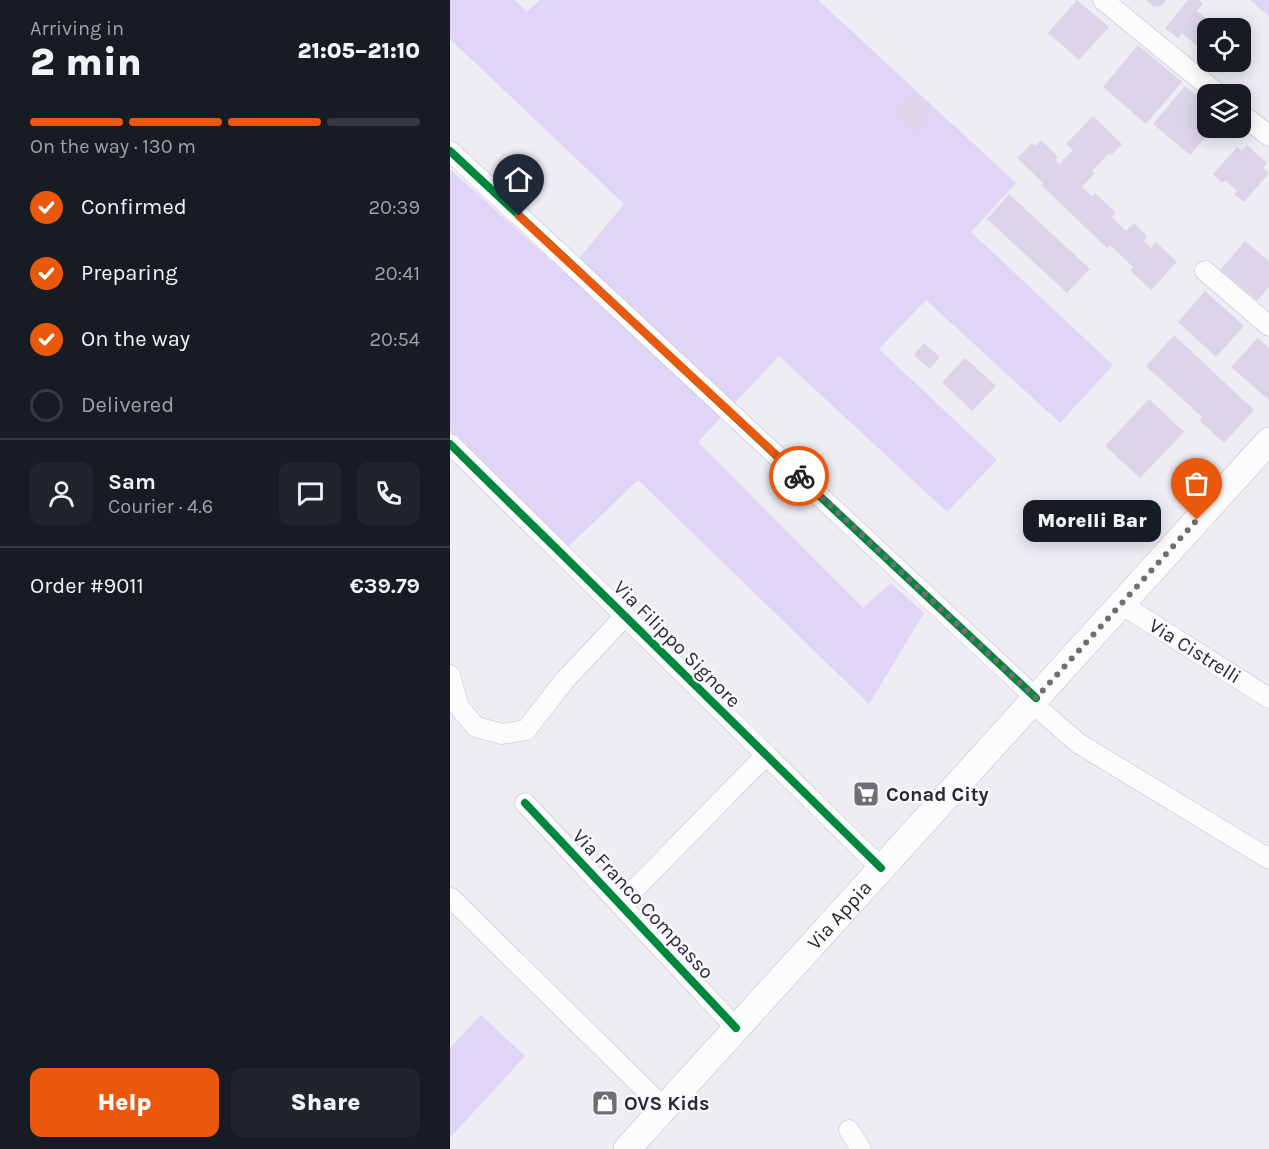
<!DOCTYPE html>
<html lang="en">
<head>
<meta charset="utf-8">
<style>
	body { margin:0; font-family:Karla,sans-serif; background:#20242c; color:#f1f3f6; height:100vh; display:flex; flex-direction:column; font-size:22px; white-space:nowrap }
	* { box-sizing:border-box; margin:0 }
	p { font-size:20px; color:#9ea1a6 }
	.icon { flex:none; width:33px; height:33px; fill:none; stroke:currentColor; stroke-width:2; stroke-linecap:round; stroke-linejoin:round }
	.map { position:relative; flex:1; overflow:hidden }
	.panel { display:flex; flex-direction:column; background:#171b24; width:450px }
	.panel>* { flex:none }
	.tools { position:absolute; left:747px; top:18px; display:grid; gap:12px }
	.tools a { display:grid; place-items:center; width:54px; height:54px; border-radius:12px; background:#171b24; box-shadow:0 3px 15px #0003; font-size:30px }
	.pin { position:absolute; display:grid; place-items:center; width:51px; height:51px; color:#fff; margin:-62px -26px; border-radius:50% 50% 50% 0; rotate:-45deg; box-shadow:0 0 6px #0007 }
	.pin .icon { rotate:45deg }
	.courier { position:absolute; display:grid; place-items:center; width:60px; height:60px; margin:-30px; border:4px solid #ea580c; border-radius:50%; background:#fff; color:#222; box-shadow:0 2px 8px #0007 }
	.bubble { position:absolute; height:42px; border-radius:12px; background:#171b24; box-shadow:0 3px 15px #0003; font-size:20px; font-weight:800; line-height:42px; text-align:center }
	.overview em { font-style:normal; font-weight:800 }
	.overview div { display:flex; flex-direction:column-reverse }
	.overview { display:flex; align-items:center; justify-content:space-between; height:102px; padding:0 30px }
	h1 { font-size:39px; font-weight:800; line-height:45px }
	.bar { display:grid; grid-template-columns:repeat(4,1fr); gap:9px 6px; align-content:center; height:72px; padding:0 30px }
	.bar i { height:8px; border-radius:4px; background:#363941 }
	.bar .selected { background:#ea580c }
	.bar p { grid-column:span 4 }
	.line { display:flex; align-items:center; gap:15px; padding:0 30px; border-top:2px solid #363941 }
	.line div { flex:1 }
	.round { display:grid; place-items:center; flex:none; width:63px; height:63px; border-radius:12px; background:#20242c }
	ol { padding:0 30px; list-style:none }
	li { display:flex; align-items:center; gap:18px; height:66px }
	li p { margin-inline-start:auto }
	li .icon { padding:6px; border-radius:50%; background:#ea580c; color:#fff; stroke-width:4 }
	li:last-child { color:#9ea1a6 }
	li i { width:33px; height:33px; border:3px solid #363941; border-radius:50% }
	.button { display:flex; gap:12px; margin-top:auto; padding:12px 30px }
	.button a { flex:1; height:69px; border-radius:12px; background:#ea580c; color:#fff; font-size:24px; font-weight:800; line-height:69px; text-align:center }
	.button a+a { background:#20242c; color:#f1f3f6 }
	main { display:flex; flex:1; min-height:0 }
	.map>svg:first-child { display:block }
	.green { fill:#dfd5f7 }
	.building { fill:#dcd5ea }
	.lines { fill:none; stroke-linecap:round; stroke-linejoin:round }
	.minor-casing { stroke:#c1bfc5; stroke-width:21 }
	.secondary-casing { stroke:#c1bfc5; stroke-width:28 }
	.minor { stroke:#fdfcfd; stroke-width:20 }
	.secondary { stroke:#fdfcfd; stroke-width:27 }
	.cycleway-casing { stroke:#faf9fe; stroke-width:11 }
	.cycleway { stroke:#00873e; stroke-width:8 }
	.done { stroke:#706e73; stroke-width:6; stroke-dasharray:0 10.8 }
	.route { stroke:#ea580c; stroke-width:8 }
	.labels { text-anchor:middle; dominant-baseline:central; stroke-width:4.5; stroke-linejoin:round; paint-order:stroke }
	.street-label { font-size:20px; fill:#2b292e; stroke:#faf9fe }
	.poi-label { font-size:20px; font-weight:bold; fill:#2b292e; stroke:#faf9fe; text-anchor:start }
</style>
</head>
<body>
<main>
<section class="panel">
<div class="overview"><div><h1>2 min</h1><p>Arriving in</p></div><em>21:05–21:10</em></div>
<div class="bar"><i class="selected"></i><i class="selected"></i><i class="selected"></i><i></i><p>On the way · 130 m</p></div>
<ol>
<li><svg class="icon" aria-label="check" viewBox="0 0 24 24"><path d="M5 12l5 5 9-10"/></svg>Confirmed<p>20:39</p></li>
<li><svg class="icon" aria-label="check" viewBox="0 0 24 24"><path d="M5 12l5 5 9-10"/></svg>Preparing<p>20:41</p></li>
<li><svg class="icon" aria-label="check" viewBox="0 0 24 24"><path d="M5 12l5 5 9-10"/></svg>On the way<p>20:54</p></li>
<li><i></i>Delivered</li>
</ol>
<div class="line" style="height:108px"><a class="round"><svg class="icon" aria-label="person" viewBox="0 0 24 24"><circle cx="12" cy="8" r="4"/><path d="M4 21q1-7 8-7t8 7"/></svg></a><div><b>Sam</b><p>Courier · 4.6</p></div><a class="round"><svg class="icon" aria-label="chat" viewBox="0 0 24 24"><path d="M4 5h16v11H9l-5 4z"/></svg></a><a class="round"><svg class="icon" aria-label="phone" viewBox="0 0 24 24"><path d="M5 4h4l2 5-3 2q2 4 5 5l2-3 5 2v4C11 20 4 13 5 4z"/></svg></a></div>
<div class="line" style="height:78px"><div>Order #9011</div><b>€39.79</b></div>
<div class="button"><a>Help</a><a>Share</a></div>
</section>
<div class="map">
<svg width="819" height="1149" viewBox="0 0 819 1149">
	<rect width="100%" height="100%" fill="#efedf4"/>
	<g class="green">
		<path d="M0 0H65L77 12 90 0H368L566 183 521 232 663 365 610 423 476 300 429 349 547 460 497 512 329 356 248 442 413 608 441 583 474 613 419 704 188 480 118 547 0 431V169L116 274 174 204 0 39Z"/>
		<path d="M800 0H819V16Z"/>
		<path d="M31 1015 75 1056 0 1138V1048Z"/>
	</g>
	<g class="building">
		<path d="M627 0 659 27 629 60 598 33Z"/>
		<path d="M696 0H716L712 6 704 7Z"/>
		<path d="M738 0H749L753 4 747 11 768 28H758V42L752 50 732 33 728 38 715 28Z"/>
		<path d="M688 45 732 82 696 124 653 87Z"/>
		<path d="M735 86 758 105V128H763L740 155 703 124Z"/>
		<path d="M460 93 482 112 464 133 443 113Z"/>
		<path d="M643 116 672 144 661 155 659 153 642 171 645 173 632 187 642 196 645 193 666 213 662 217 676 231 684 223 697 236 694 241 701 248 706 242 727 262 701 290 680 270 683 267 660 245 657 248 591 185 593 183 567 158 582 143 585 146 591 140 608 157 605 160 609 164 623 150 616 144Z"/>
		<path d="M797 145 817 163 813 168 819 173 794 202 784 194 787 191 775 180 772 183 763 174 787 147 792 151Z"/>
		<path d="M559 194 640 269 617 293 537 219Z"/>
		<path d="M795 241 819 261V287L807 301 770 270Z"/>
		<path d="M755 291 794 326 766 357 728 322Z"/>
		<path d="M724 335 804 410 774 443 749 420 752 417 696 366Z"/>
		<path d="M808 338 819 348V400L781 367Z"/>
		<path d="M474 343 490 357 480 369 464 355Z"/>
		<path d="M515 358 546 386 522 411 492 382Z"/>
		<path d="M699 399 734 432 690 478 655 446Z"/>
	</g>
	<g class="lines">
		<defs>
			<g id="minor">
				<path d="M653 0 768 94"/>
				<path d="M790 113 819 136"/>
				<path d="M0 151 586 698"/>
				<path d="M755 271 819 326"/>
				<path d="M0 444 431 868"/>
				<path d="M671 604 819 698"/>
				<path d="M0 675 9 707 26 727 52 734 76 730 114 681 175 616"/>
				<path d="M582 703 628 743 819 859"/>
				<path d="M75 803 286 1028"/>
				<path d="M1 898 214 1108"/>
				<path d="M171 903 316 755"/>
				<path d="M399 1130 411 1149"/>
			</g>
			<g id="secondary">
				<path id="s1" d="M177 1149 819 441"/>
			</g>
		</defs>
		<use href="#minor" class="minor-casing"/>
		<use href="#secondary" class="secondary-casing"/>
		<use href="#minor" class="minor"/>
		<use href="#secondary" class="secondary"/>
		<defs>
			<g id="cycleway">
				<path d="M0 151 586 698"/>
				<path d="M0 444 431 868"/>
				<path d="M75 803 286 1028"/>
			</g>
		</defs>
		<use href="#cycleway" class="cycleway-casing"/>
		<use href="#cycleway" class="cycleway"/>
	</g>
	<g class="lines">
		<path class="done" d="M349 476 586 698 747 520"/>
		<path class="route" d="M69 216 349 476"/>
	</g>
	<defs>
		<symbol id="supermarket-square" viewBox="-11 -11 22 22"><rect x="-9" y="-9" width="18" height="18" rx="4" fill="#706e73" stroke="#faf9fe"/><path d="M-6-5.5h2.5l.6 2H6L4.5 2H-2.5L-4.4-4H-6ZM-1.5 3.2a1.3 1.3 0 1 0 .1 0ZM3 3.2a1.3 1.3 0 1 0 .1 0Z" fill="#fff"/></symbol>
		<symbol id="shop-square" viewBox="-11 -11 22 22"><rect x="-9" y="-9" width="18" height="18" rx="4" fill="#706e73" stroke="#faf9fe"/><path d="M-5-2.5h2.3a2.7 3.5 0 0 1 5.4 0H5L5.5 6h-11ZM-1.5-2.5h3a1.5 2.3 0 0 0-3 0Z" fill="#fff"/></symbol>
	</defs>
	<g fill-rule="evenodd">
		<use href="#supermarket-square" x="401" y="779" width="30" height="30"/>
		<use href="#shop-square" x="140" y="1088" width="30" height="30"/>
	</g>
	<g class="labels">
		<g class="street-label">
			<text transform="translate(227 644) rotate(45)">Via Filippo Signore</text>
			<text transform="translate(745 651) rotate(32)">Via Cistrelli</text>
			<text transform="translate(193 904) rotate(47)">Via Franco Compasso</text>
			<text stroke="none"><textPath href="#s1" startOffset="316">Via Appia</textPath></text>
		</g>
		<g class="poi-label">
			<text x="436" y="794">Conad City</text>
			<text x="174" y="1103">OVS Kids</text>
		</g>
	</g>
</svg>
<div class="tools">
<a><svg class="icon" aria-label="locate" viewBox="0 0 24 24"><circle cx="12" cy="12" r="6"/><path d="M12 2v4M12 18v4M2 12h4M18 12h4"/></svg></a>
<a><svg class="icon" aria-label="layers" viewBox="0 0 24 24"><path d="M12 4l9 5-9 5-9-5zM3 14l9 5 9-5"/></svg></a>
</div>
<div class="pin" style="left:747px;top:520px;background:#ea580c"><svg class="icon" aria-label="bag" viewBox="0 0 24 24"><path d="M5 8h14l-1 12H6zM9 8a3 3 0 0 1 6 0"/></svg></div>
<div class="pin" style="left:69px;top:216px;background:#1f2937"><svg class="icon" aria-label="home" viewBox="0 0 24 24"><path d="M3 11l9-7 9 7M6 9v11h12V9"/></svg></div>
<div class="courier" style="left:349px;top:476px"><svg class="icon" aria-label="bike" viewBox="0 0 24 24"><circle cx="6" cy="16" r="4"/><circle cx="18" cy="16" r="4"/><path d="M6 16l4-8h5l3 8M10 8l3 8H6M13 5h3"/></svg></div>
<div class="bubble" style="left:573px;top:500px;width:138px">Morelli Bar</div>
</div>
</main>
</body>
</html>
